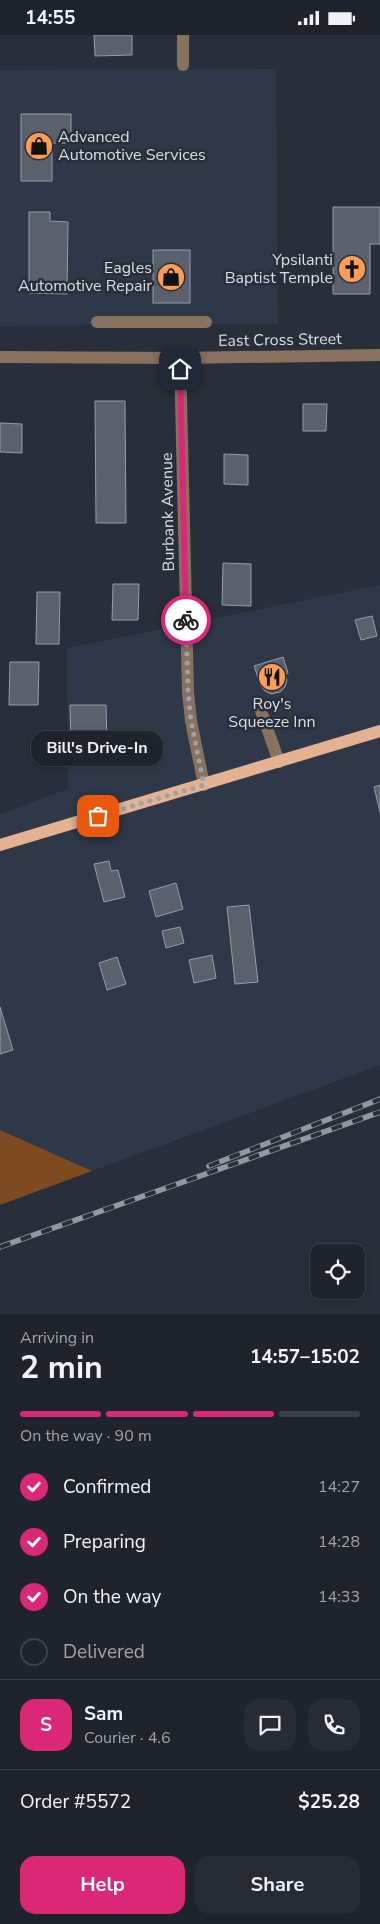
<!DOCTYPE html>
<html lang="en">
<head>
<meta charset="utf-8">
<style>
	body { margin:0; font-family:"Nunito Sans",sans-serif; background:#272b34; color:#f1f3f6; height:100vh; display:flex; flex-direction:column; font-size:19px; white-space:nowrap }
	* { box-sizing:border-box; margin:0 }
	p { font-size:16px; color:#a1a4a9 }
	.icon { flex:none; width:28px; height:28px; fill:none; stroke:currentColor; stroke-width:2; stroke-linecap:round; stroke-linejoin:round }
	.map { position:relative; height:1279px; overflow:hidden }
	.sheet { display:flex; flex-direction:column; background:#1f232c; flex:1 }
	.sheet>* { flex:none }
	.controls { position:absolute; left:310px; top:1209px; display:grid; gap:10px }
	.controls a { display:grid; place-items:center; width:55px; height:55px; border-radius:10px; background:#1f232c; box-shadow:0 2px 8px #0003,0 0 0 1px #3c4048; font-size:25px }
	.pin { position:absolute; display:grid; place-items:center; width:42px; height:42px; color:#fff; margin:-21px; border-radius:10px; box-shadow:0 2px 8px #0006 }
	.courier { position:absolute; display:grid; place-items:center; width:50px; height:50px; margin:-25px; border:4px solid #db2777; border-radius:50%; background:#fff; color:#222; box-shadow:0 1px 6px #0007 }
	.bubble { position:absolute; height:35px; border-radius:15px; background:#1f232c; box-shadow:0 2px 8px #0003,0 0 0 1px #3c4048; font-size:16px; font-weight:700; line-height:35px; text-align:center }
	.overview em { font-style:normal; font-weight:700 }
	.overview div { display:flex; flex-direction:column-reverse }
	.overview { display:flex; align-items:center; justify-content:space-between; height:85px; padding:0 20px }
	h1 { font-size:32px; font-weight:700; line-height:38px }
	.bar { display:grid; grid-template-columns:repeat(4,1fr); gap:8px 5px; align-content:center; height:60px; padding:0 20px }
	.bar i { height:6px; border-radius:4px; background:#3c4048 }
	.bar .active { background:#db2777 }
	.bar p { grid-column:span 4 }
	.line { display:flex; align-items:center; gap:12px; padding:0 20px; border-top:1px solid #3c4048 }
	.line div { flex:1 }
	.round { display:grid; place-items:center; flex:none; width:52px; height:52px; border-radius:15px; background:#272b34 }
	ol { padding:0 20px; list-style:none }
	li { display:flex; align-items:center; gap:15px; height:55px }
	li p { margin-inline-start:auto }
	li .icon { padding:5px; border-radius:50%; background:#db2777; color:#fff; stroke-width:4 }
	li:last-child { color:#a1a4a9 }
	li i { width:28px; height:28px; border:2px solid #3c4048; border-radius:50% }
	.cta { display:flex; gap:10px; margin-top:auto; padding:10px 20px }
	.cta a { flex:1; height:58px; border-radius:15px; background:#db2777; color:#fff; font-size:20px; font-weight:700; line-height:58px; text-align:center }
	.cta a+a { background:#272b34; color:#f1f3f6 }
	.status { display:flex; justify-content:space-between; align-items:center; height:35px; padding:0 25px; background:#1f232c; direction:ltr }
	.status svg { height:14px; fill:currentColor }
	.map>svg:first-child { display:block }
	.built { fill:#2f3848 }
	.forest { fill:#7d4a22 }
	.building { fill:#5a616d; stroke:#959daa }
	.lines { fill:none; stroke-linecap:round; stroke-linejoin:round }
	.minor { stroke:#897160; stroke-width:12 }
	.major { stroke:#e4b290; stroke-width:12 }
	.rail-casing { stroke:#9398a0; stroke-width:5.5 }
	.rail { stroke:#292f3a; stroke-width:4; stroke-dasharray:11; stroke-linecap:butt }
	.done { stroke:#9da1aa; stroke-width:5; stroke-dasharray:0 9 }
	.route { stroke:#db2777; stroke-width:6 }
	.labels { text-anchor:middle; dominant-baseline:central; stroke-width:5; stroke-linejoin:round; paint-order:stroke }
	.poi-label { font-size:16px; fill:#dbdfe6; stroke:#292f3a; text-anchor:end }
	.street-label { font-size:16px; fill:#dbdfe6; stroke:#292f3a }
</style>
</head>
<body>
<div class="status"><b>14:55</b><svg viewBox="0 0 49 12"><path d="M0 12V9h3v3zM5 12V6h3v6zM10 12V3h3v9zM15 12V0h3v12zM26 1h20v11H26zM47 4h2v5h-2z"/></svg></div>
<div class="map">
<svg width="380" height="1279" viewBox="0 0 380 1279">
	<rect width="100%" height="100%" fill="#292f3a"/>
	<g class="built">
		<path d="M276 34 278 289 0 291V35Z"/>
		<path d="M380 550V1030L92 1136 0 1095V779L68 754 67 613Z"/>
	</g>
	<path class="forest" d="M0 1095 92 1136 0 1170Z"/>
	<g class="building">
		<path d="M94 0H132V20L95 21Z"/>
		<path d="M21 79H71V108H52V146H21Z"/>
		<path d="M333 172H380V209H370V259H333Z"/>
		<path d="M29 177H50V186L68 187 67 259 29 258Z"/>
		<rect x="153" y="215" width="37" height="53"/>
		<path d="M95 366H125L126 488H96Z"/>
		<path d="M303 369H327L326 396H303Z"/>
		<path d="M0 388 22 389V418L0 417Z"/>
		<path d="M224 419 248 420V450L224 449Z"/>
		<path d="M223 528 251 529V571L222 570Z"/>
		<path d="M113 549H139L138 585H112Z"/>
		<path d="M37 557H60L59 609H36Z"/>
		<path d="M372 581 377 601 361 605 355 585Z"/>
		<path d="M283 622 288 638 285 640 287 645 285 652 280 657 271 659 265 656 261 651 254 631Z"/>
		<path d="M10 627H39L38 670H9Z"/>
		<path d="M70 670H106L107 706 71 707Z"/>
		<path d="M380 750V777L374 752Z"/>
		<path d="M109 826 111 836 118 835 125 862 104 867 94 829Z"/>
		<path d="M176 848 183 874 156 882 149 856Z"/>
		<path d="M249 870 258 947 235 949 227 872Z"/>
		<path d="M180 892 184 908 166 913 162 896Z"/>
		<path d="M212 920 216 943 194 948 189 925Z"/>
		<path d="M117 922 126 949 107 955 99 928Z"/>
		<path d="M0 972 13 1015 0 1019Z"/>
	</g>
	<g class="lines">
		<g class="minor">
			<path d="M183 30V0"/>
			<path d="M97 287H206"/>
			<path d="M0 322 180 323 380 320"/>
			<path d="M180 323 188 657 191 686 204 750"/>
			<path d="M259 670 279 727"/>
		</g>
		<path class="major" d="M0 810 380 696"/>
		<defs>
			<g id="rail">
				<path d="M209 1131 380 1064"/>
				<path d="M0 1212 380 1077"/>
			</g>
		</defs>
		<use href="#rail" class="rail-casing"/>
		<use href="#rail" class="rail"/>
	</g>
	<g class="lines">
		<path class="done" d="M98 781 204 750 191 686 188 657 186 585"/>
		<path class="route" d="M180 334 186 585"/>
	</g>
	<defs>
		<symbol id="shop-disc" viewBox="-11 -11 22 22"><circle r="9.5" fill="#fd9d54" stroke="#292f3a"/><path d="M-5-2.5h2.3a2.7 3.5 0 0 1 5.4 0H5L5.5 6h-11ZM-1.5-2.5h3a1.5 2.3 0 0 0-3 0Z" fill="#111"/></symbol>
		<symbol id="church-disc" viewBox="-11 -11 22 22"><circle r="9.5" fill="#fd9d54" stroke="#292f3a"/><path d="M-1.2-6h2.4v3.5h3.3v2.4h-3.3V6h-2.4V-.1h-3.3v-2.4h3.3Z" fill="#111"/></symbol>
		<symbol id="restaurant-disc" viewBox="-11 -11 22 22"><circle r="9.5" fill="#fd9d54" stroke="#292f3a"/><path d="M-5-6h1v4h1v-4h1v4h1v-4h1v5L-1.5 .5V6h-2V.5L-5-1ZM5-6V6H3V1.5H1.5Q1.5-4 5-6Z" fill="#111"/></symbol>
	</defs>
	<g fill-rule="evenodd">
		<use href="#shop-disc" x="23" y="95" width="32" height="32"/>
		<use href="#church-disc" x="336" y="218" width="32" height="32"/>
		<use href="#shop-disc" x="155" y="226" width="32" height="32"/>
		<use href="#restaurant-disc" x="256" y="626" width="32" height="32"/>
	</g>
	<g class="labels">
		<g class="poi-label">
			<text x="58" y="102" text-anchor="start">Advanced<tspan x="58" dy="18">Automotive Services</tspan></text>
			<text x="333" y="225">Ypsilanti<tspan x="333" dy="18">Baptist Temple</tspan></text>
			<text x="152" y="233">Eagles<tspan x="152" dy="18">Automotive Repair</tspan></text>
			<text x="272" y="669" text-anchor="middle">Roy's<tspan x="272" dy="18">Squeeze Inn</tspan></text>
		</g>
		<g class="street-label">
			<text transform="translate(280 305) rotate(-1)">East Cross Street</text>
			<text transform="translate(168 477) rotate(-91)">Burbank Avenue</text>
		</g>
	</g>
</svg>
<div class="controls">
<a><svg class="icon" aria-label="locate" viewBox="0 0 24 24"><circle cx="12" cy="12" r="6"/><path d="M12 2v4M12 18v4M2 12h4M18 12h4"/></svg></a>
</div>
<div class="pin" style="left:98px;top:781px;background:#ea580c"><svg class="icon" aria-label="bag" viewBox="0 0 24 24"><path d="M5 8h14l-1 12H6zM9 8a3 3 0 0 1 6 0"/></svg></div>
<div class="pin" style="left:180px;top:334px;background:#1f2937"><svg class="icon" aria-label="home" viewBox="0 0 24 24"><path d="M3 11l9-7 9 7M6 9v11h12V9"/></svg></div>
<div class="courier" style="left:186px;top:585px"><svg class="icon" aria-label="bike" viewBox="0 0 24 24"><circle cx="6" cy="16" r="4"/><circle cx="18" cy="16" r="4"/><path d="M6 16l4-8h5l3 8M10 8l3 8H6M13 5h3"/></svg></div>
<div class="bubble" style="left:31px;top:696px;width:132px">Bill's Drive-In</div>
</div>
<section class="sheet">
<div class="overview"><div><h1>2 min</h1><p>Arriving in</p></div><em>14:57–15:02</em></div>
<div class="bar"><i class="active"></i><i class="active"></i><i class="active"></i><i></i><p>On the way · 90 m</p></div>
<ol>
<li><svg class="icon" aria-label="check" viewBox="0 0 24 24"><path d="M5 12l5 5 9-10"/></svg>Confirmed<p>14:27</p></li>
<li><svg class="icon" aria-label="check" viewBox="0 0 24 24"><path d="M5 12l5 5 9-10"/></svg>Preparing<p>14:28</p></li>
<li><svg class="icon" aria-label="check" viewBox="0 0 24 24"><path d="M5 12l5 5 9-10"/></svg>On the way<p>14:33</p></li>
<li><i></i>Delivered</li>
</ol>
<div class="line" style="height:90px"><b class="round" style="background:#db2777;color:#fff">S</b><div><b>Sam</b><p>Courier · 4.6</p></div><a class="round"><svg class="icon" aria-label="chat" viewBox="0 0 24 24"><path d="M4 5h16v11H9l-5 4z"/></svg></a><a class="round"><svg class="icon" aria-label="phone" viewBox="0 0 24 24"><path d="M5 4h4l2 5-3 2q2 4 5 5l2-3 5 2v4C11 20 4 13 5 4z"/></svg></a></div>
<div class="line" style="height:65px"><div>Order #5572</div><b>$25.28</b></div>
<div class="cta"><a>Help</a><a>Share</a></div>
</section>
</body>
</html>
